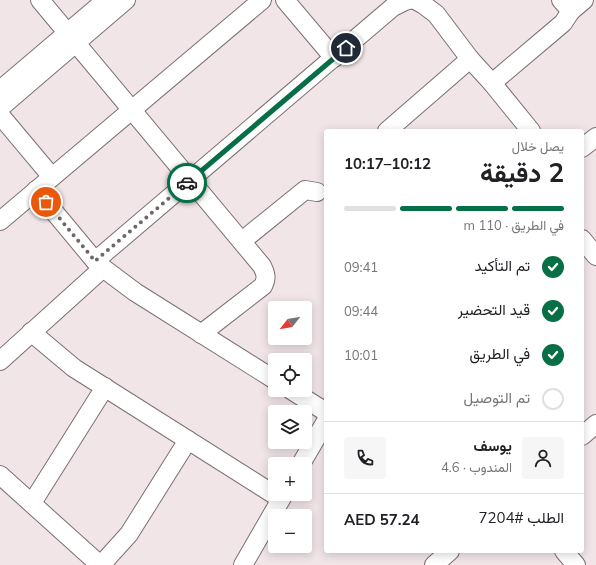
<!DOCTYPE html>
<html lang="ar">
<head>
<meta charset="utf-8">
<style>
	body { margin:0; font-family:Mulish,Vazirmatn,sans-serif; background:#f6f6f6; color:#202124; direction:rtl; height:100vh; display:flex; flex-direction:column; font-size:15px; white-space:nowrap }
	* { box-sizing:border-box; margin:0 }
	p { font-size:13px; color:#757577 }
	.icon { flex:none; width:22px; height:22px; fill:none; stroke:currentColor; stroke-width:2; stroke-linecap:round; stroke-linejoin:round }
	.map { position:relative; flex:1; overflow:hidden; direction:ltr }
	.drawer { position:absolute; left:324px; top:129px; width:260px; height:424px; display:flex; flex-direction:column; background:#fff; border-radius:4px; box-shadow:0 2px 10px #0003; direction:rtl }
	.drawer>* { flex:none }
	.needle { width:26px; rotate:239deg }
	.tools { position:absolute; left:268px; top:301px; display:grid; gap:8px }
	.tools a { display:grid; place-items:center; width:44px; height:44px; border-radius:4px; background:#fff; box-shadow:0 2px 10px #0003; font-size:20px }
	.pin { position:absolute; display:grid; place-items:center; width:34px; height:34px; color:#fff; margin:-17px; border:2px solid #fff; border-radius:50%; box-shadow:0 1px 4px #0007 }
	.courier { position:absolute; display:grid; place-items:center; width:40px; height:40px; margin:-20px; border:3px solid #076f46; border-radius:50%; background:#fff; color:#222; box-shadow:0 1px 5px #0007 }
	.summary em { font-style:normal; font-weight:700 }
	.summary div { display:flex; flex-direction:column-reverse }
	.summary { display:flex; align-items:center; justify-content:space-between; height:68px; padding:0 20px }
	h1 { font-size:26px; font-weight:700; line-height:30px }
	.bar { display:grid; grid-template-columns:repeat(4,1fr); gap:6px 4px; align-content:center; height:48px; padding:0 20px }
	.bar i { height:5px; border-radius:3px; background:#e0e0e0 }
	.bar .on { background:#076f46 }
	.bar p { grid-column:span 4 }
	.line { display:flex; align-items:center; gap:10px; padding:0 20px; border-top:1px solid #e0e0e0 }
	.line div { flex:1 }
	.round { display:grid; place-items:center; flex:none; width:42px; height:42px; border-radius:4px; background:#f6f6f6 }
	ol { padding:0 20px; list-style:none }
	li { display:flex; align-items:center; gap:12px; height:44px }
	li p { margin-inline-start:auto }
	li .icon { padding:4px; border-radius:50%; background:#076f46; color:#fff; stroke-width:4 }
	li:last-child { color:#757577 }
	li i { width:22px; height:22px; border:2px solid #e0e0e0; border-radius:50% }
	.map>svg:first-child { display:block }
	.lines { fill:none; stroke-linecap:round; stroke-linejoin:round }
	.minor-casing { stroke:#7a7072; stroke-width:20 }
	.minor { stroke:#fff; stroke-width:18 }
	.done { stroke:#6e6769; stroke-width:4; stroke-dasharray:0 7.2 }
	.route { stroke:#076f46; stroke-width:5 }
</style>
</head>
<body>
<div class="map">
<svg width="596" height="565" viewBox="0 0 596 565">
	<rect width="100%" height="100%" fill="#f1e5e8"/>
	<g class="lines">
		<defs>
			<g id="minor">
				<path d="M40 0 262 266C266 274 267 278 263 286L201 334"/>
				<path d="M285 0 334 58"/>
				<path d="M415 0 424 5 436 14 470 59 492 83 531 131"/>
				<path d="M561 0 571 11 584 0"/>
				<path d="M492 83 563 23 571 11"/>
				<path d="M0 90 106 0"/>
				<path d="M0 108 126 0"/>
				<path d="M0 115 52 177"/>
				<path d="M387 131 470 59"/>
				<path d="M582 148 596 137"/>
				<path d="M36 190 95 261 103 268 135 292 275 380"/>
				<path d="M0 221 262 0"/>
				<path d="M582 239 596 256"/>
				<path d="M242 241 305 190 317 192"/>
				<path d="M95 261 393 7 405 1 409 0"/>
				<path d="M31 332 74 368 281 499"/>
				<path d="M0 361 103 268"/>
				<path d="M291 390 326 412"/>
				<path d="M582 436 596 424"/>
				<path d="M301 464 326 421"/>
				<path d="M0 475 100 565"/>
				<path d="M32 503 105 387"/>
				<path d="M564 551 576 565"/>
				<path d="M101 565 129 534 188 440"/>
				<path d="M243 565 284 494"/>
				<path d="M434 565 450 551"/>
			</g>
		</defs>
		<use href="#minor" class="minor-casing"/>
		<use href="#minor" class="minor"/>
	</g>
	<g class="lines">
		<path class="done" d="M46 202 95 261 187 183"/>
		<path class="route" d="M187 183 346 48"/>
	</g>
</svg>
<div class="tools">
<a><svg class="needle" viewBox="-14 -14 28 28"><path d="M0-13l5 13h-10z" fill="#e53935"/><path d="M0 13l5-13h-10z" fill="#757577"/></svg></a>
<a><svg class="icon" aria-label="locate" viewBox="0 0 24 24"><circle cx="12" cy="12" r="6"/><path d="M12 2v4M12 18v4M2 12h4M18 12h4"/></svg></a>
<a><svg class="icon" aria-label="layers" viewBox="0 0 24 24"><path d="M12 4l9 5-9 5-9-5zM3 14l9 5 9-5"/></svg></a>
<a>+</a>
<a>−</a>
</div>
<div class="pin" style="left:46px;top:202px;background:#ea580c"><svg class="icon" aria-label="bag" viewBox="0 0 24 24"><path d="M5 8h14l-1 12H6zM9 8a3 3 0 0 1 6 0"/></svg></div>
<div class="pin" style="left:346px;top:48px;background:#1f2937"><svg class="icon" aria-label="home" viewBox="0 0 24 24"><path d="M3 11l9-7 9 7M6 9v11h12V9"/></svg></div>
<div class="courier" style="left:187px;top:183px"><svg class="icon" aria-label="car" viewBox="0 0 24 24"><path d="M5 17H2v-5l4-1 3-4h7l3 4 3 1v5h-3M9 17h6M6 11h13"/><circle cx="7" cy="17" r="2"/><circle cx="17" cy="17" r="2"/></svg></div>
<section class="drawer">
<div class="summary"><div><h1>2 دقيقة</h1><p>يصل خلال</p></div><em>10:12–10:17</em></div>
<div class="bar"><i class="on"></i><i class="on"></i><i class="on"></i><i></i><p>في الطريق · 110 m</p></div>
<ol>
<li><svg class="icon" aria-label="check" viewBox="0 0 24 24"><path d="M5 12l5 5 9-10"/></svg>تم التأكيد<p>09:41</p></li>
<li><svg class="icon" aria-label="check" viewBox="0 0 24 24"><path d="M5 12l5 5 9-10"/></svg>قيد التحضير<p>09:44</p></li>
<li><svg class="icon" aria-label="check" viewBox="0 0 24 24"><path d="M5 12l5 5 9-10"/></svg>في الطريق<p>10:01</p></li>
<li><i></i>تم التوصيل</li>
</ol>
<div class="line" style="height:72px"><a class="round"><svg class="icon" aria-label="person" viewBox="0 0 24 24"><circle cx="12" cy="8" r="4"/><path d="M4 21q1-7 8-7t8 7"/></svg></a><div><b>يوسف</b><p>المندوب · 4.6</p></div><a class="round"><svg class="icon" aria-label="phone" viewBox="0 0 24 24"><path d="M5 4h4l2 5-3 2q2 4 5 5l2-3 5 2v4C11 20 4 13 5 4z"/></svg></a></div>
<div class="line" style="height:52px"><div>الطلب #7204</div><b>AED 57.24</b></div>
</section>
</div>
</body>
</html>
